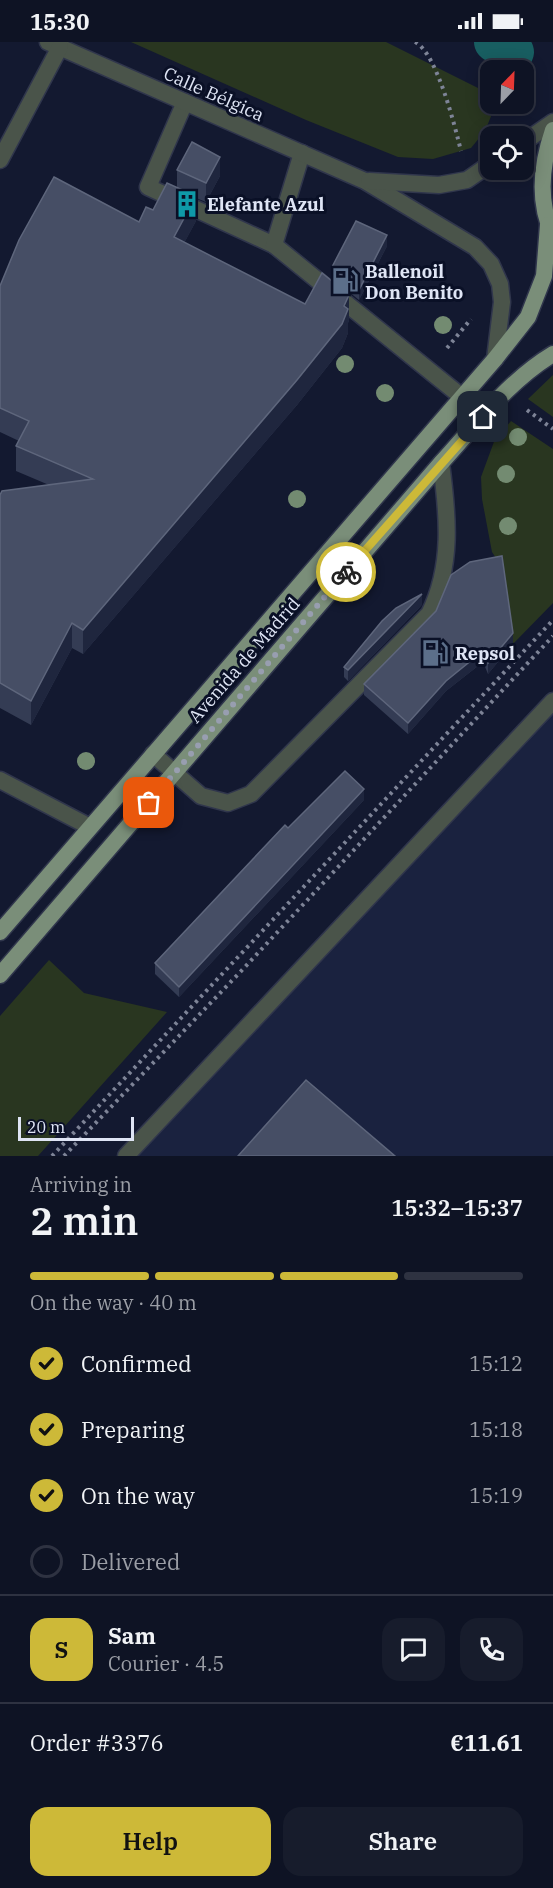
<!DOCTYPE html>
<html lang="en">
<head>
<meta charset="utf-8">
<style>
	body { margin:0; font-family:"IBM Plex Serif",serif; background:#171c2c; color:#f1f3f6; height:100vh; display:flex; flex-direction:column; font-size:22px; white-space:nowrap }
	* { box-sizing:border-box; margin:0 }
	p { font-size:20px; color:#9b9ea6 }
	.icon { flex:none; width:33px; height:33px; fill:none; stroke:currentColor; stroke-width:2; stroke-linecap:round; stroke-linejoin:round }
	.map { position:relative; height:1114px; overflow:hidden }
	.panel { display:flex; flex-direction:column; background:#0e1324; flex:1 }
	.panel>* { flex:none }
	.needle { width:39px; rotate:23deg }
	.tools { position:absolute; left:480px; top:18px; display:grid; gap:12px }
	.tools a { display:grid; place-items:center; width:54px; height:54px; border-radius:12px; background:#0e1324; box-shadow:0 3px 15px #0003,0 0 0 2px #2e3241; font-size:30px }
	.scale { position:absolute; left:18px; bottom:15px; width:116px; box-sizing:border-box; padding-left:6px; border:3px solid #dfe5f5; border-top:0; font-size:16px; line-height:21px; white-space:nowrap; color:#dfe5f5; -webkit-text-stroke:4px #0a1026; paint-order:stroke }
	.pin { position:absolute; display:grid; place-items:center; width:51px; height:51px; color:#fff; margin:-26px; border-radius:12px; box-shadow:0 3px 9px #0006 }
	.courier { position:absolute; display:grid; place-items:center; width:60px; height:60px; margin:-30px; border:4px solid #cdb938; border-radius:50%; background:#fff; color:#222; box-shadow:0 2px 8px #0007 }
	.overview em { font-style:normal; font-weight:600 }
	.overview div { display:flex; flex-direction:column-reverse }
	.overview { display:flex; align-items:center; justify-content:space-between; height:102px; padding:0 30px }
	h1 { font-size:39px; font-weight:600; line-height:45px }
	.bar { display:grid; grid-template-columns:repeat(4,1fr); gap:9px 6px; align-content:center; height:72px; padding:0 30px }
	.bar i { height:8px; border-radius:4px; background:#2e3241 }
	.bar .on { background:#cdb938 }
	.bar p { grid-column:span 4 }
	.line { display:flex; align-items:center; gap:15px; padding:0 30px; border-top:2px solid #2e3241 }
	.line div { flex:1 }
	.round { display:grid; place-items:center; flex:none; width:63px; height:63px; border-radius:18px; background:#171c2c }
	ol { padding:0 30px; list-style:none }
	li { display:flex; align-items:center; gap:18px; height:66px }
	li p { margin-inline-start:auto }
	li .icon { padding:6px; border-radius:50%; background:#cdb938; color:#111; stroke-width:4 }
	li:last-child { color:#9b9ea6 }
	li i { width:33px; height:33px; border:3px solid #2e3241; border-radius:50% }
	.primary-button { display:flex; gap:12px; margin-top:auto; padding:12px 30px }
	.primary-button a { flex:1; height:69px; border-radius:18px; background:#cdb938; color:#111; font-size:24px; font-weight:600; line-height:69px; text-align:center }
	.primary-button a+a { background:#171c2c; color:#f1f3f6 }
	.status { display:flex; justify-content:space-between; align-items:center; height:42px; padding:0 30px; background:#0e1324; direction:ltr }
	.status svg { height:16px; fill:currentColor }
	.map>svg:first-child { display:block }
	.built { fill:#1a223f }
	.green { fill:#293620 }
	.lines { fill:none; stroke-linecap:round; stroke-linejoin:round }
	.canal { stroke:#185e61; stroke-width:40 }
	.service-casing { stroke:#30364c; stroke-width:19 }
	.minor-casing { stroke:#30364c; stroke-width:19 }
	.primary-casing { stroke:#30364c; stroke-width:19 }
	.path { stroke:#7e8497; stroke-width:4; stroke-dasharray:3 4.5; stroke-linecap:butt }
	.service { stroke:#4a544a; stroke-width:16 }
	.minor { stroke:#4a544a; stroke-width:16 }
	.primary { stroke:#7a8e79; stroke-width:16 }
	.tree { fill:#738b71 }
	.wall { fill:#343c54 }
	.shaded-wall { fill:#1f263e }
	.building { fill:#464e65; stroke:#5e667c; stroke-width:1.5 }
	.done { stroke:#989eb0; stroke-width:6; stroke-dasharray:0 10.8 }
	.route { stroke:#cdb938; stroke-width:8 }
	.labels { text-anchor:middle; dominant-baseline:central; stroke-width:6; stroke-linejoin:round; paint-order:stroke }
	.street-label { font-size:18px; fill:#dfe5f5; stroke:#0a1026 }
	.poi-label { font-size:18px; font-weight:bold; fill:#dfe5f5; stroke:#0a1026; text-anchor:start }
</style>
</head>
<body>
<div class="status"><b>15:30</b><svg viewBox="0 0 49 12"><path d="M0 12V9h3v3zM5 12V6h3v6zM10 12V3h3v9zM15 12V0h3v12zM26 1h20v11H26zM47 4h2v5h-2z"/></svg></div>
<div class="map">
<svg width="553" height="1114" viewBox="0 0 553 1114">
	<rect width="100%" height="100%" fill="#131930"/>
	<path class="built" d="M553 659V1114H126Z"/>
	<g class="green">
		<path d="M131 0H386L490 52V62H496L485 89 471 106 433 117 398 115 306 78Z"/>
		<path d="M553 333V375L528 357Z"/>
		<path d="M511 379 553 407V561L513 602 502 525 492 510 482 457 481 435 495 397Z"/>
		<path d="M49 918 84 951 167 970 38 1114H0V974Z"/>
	</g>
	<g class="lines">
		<path class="canal" d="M494 0 514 10"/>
		<defs>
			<g id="service">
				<path d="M185 60 148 145 274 203"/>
				<path d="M302 111 274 203 462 355"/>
				<path d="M153 712 201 754 228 761 251 752 429 572C453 524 448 473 441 421"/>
			</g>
			<g id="minor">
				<path d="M48 0 365 139 475 205 491 222 500 242 502 260 495 317"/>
				<path d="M524 100 553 80"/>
				<path d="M0 118 60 5"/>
				<path d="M369 139 439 143 467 138 490 122"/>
				<path d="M0 738 90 785"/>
				<path d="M126 1114 553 659"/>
			</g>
			<g id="primary">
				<path d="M553 193C537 159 541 123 553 88"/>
				<path d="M0 890 495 317 528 275 544 234 548 183"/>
				<path d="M0 933 441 421C476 383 508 339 553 312"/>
			</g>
		</defs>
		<use href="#service" class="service-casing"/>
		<use href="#minor" class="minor-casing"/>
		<use href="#primary" class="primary-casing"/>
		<g class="path">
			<path d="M415 0C437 11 455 85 461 109"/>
			<path d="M447 306 471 277"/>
			<path d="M527 368 553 387"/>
			<path d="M52 1114 553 578"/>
			<path d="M64 1114 245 925 553 594"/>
		</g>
		<use href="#service" class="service"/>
		<use href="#minor" class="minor"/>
		<use href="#primary" class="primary"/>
	</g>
	<g class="tree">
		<circle cx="443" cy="283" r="9"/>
		<circle cx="345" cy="322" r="9"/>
		<circle cx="385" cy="351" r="9"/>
		<circle cx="518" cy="395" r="9"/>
		<circle cx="506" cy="432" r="9"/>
		<circle cx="297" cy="457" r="9"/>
		<circle cx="508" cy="484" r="9"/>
		<circle cx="86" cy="719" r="9"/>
	</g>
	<g class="wall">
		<path d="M177 128 220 134 206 160 196 156V179L184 201 305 262 349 278 348 281V291L342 306 297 363 83 612 72 606 31 683 0 666V453L49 443 16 429V404L19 399 0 390V244L139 180 177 146Z"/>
		<path d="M387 204 359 258 332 236V225Z"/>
		<path d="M422 563 348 639 344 635V625Z"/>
		<path d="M513 602 488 632 483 620 446 649 408 692 364 653V642Z"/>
		<path d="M364 758 179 955 155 932V921L288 786Z"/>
	</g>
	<g class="shaded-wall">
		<path d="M220 115V134L206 160V141Z"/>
		<path d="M196 154V179L174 220V195Z"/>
		<path d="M387 193V204L359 258V248Z"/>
		<path d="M349 253V278L348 281V291L342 306 297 363 83 612V588L344 264Z"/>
		<path d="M422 552V563L348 639V628Z"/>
		<path d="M72 581V606L31 683V659Z"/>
		<path d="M513 591V602L488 632V621Z"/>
		<path d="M483 609V620L446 649 408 692V681L446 639Z"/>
		<path d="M364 747V758L179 955V945Z"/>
	</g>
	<g class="building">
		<path d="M192 100 220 115 206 141 177 128Z"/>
		<path d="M54 135 139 180 146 165 153 168 167 141 196 154 174 195 305 262 322 231 349 253 344 264 348 267 342 282 297 338 83 588 72 581 31 659 0 641V453L2 449 93 437 16 404 29 379 0 366V244L19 198Z"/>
		<path d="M356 179 387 193 359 248 332 225Z"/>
		<path d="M502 514 513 591 488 621 483 609 446 639 408 681 364 642 436 569 451 533 470 520Z"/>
		<path d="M422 552 348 628 344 625 382 579 396 566Z"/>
		<path d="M345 729 364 747 179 945 155 921 285 783 288 786Z"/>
		<path d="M306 1038 395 1114H238Z"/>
	</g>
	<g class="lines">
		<path class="done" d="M149 761 346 530"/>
		<path class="route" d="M346 530 483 375"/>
	</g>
	<defs>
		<symbol id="building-bare" viewBox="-9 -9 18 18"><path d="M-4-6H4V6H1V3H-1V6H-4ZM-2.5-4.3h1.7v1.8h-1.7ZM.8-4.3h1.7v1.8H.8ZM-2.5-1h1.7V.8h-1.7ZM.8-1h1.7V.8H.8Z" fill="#0f9aa8" stroke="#0a1026" stroke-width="2.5" paint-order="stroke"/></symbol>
		<symbol id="fuel-bare" viewBox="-9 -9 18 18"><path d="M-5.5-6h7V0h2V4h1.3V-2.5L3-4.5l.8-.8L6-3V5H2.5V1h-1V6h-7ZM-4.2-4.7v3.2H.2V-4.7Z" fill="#5c6f8a" stroke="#0a1026" stroke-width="2.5" paint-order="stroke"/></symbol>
	</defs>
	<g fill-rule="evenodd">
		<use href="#building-bare" x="168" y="143" width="38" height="38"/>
		<use href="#fuel-bare" x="326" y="220" width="38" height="38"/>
		<use href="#fuel-bare" x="416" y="592" width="38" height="38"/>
	</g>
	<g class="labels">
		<g class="street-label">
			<text transform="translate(214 52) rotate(24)">Calle Bélgica</text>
			<text transform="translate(244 618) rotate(-49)">Avenida de Madrid</text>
		</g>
		<g class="poi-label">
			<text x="207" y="162">Elefante Azul</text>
			<text x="365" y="229">Ballenoil<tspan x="365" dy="21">Don Benito</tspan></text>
			<text x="455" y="611">Repsol</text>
		</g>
	</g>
</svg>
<div class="tools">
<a><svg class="needle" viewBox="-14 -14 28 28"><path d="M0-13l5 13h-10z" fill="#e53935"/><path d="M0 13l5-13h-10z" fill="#9b9ea6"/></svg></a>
<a><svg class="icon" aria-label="locate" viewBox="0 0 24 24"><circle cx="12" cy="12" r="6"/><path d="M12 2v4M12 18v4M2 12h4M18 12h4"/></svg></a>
</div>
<div class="scale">20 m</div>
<div class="pin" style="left:149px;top:761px;background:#ea580c"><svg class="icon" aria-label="bag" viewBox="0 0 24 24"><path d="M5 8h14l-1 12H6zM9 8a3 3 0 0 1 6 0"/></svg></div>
<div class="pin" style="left:483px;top:375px;background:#1f2937"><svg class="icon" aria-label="home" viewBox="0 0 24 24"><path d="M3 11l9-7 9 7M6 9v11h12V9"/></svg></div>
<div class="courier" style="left:346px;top:530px"><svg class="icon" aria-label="bike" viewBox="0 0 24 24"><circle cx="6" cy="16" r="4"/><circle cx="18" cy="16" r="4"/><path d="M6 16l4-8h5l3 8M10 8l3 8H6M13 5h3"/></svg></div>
</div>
<section class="panel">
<div class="overview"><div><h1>2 min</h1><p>Arriving in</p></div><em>15:32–15:37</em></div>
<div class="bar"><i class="on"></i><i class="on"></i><i class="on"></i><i></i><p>On the way · 40 m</p></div>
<ol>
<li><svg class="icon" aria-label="check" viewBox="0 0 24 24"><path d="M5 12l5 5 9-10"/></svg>Confirmed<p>15:12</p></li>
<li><svg class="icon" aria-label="check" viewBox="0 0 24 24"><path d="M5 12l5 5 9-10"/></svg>Preparing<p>15:18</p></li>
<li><svg class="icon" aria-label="check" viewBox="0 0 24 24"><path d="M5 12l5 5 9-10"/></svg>On the way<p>15:19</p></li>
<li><i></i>Delivered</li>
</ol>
<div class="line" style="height:108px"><b class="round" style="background:#cdb938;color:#111">S</b><div><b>Sam</b><p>Courier · 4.5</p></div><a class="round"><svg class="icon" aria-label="chat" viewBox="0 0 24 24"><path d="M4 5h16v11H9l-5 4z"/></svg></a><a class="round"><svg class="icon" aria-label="phone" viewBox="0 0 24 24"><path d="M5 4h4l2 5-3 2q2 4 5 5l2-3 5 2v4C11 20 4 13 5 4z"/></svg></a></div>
<div class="line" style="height:78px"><div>Order #3376</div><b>€11.61</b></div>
<div class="primary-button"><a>Help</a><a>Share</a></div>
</section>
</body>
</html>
